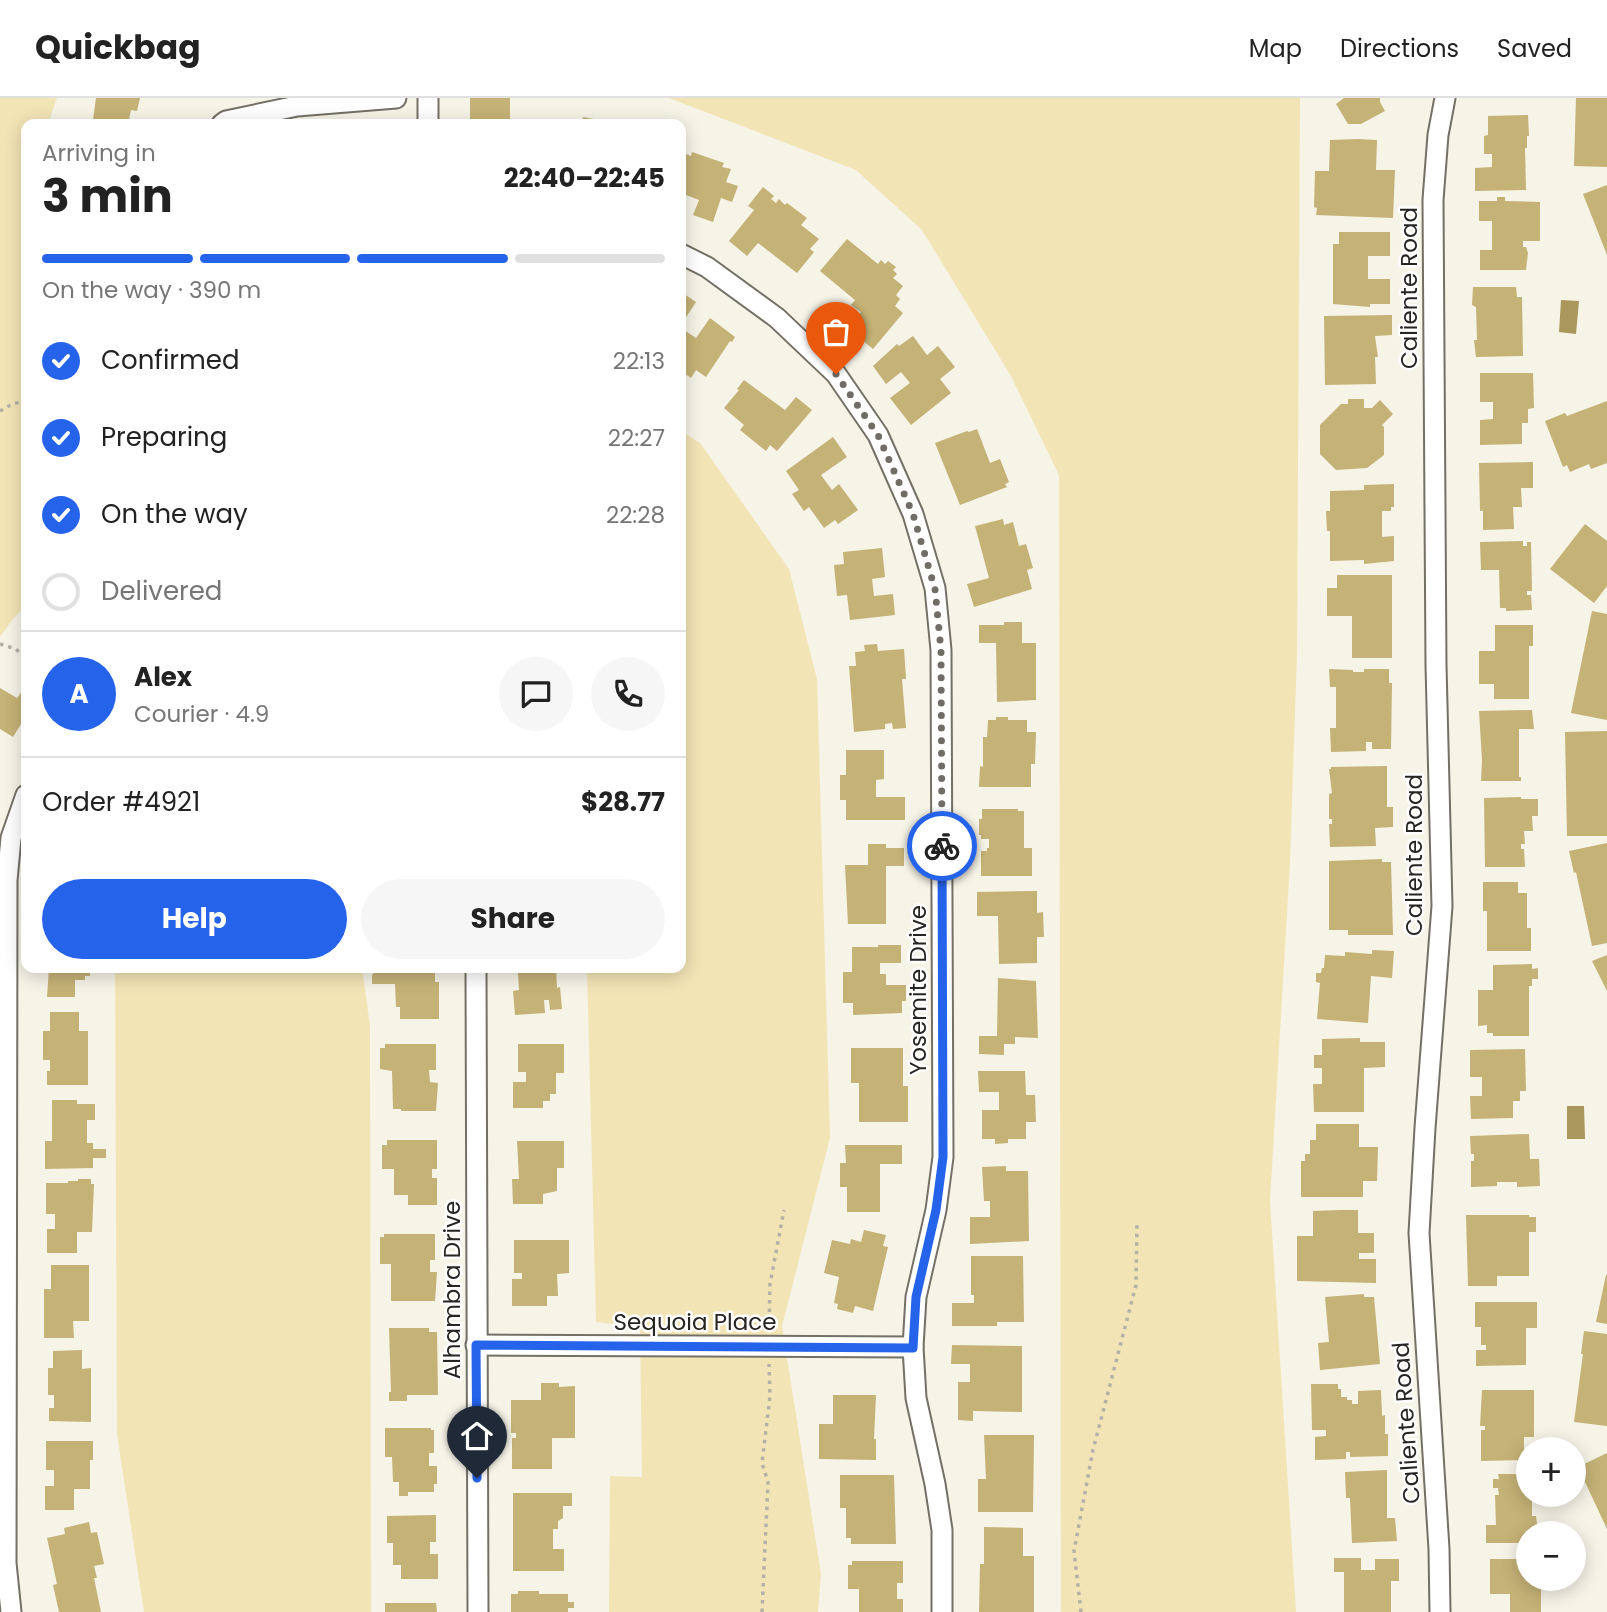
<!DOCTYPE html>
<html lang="en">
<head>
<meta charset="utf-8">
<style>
	body { margin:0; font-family:Poppins,sans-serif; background:#f6f6f6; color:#222; height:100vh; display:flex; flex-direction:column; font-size:26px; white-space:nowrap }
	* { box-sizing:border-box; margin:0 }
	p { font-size:23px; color:#767676 }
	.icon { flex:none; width:38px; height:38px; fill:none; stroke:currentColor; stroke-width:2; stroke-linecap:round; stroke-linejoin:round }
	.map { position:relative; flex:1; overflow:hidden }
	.panel { position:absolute; left:21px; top:21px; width:665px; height:854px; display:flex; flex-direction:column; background:#fff; border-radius:14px; box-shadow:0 4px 18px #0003 }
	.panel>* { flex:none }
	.controls { position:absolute; left:1516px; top:1339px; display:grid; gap:14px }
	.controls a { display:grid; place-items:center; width:70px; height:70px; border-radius:50%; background:#fff; box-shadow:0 4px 18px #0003; font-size:35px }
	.pin { position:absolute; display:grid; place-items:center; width:60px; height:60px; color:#fff; margin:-72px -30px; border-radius:50% 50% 50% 0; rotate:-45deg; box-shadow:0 0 7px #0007 }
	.pin .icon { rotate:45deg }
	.courier { position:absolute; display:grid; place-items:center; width:70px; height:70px; margin:-35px; border:5px solid #2563eb; border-radius:50%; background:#fff; color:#222; box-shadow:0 2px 9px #0007 }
	.overview em { font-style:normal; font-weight:700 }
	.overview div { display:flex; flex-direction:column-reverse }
	.overview { display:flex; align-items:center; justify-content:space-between; height:119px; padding:0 21px }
	h1 { font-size:46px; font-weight:700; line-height:52px }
	.bar { display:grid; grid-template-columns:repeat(4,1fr); gap:10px 7px; align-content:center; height:84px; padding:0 21px }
	.bar i { height:9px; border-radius:5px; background:#e0e0e0 }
	.bar .on { background:#2563eb }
	.bar p { grid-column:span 4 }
	.line { display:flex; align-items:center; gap:18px; padding:0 21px; border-top:2px solid #e0e0e0 }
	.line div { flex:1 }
	.round { display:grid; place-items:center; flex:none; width:74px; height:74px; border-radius:37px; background:#f6f6f6 }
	ol { padding:0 21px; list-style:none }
	li { display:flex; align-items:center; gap:21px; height:77px }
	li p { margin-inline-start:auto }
	li .icon { padding:7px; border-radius:50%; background:#2563eb; color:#fff; stroke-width:4 }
	li:last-child { color:#767676 }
	li i { width:38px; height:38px; border:4px solid #e0e0e0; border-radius:50% }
	.cta { display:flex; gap:14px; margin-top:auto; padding:14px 21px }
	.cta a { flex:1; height:80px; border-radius:42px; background:#2563eb; color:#fff; font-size:28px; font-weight:700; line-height:80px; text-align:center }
	.cta a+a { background:#f6f6f6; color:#222 }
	header { display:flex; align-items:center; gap:42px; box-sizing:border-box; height:98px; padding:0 35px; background:#fff; border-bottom:2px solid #e0e0e0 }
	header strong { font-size:33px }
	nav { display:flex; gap:38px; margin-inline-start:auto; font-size:24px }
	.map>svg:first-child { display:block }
	.green { fill:#f3e4b5 }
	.water { fill:#a9975b }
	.building { fill:#c5b276 }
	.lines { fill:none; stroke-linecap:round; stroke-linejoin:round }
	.minor-casing { stroke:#737066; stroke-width:23 }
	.path { stroke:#b4b2a8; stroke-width:3.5; stroke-dasharray:3.5 5; stroke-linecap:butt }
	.minor { stroke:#fff; stroke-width:19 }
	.done { stroke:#6f6d66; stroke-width:7; stroke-dasharray:0 12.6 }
	.route { stroke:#2563eb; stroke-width:9 }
	.labels { text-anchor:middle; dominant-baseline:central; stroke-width:5; stroke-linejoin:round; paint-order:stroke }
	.street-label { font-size:23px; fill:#262521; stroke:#fff }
</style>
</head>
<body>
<header>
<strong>Quickbag</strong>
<nav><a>Map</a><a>Directions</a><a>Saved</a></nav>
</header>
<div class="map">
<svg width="1607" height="1514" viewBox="0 0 1607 1514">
	<rect width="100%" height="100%" fill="#f6f3e7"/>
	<g class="green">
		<path d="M0 0H57L48 26H26V507L12 522 0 539Z"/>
		<path d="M669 0H1300L1297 554 1290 765 1270 1103 1296 1514H1061L1059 377 1011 278 922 132 856 72Z"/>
		<path d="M681 333 700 345 789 471 817 581 830 1040 782 1228 821 1476 818 1514H609L610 1378 642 1379 640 1229 596 1224 587 870H681Z"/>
		<path d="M115 870H362L370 928 371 1514H144L117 1336Z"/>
	</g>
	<g class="water">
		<path d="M1561 202 1579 203 1576 236 1559 234Z"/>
		<path d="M1567 1008H1584L1585 1041H1567Z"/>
	</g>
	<g class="building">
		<path d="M96 0H140L137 13 131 12 128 26H100V23L93 22Z"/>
		<path d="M470 0H510V21H533V26H470Z"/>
		<path d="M1344 0H1380V4L1385 13 1361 26H1348L1336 6Z"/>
		<path d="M1576 0H1607V69L1574 68Z"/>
		<path d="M1528 17 1529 38H1527V50H1525L1526 92 1475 93V70L1492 69V56H1484V38L1488 37V18Z"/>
		<path d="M583 19 615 25V26H582Z"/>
		<path d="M1358 41 1377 42 1376 72H1395L1393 120 1316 117 1317 110 1314 109 1315 73H1329L1330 42Z"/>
		<path d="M681 54 691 58 692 54 724 65 722 69 731 71 726 84 738 88 732 104 721 100 713 124 693 117 699 102 681 95Z"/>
		<path d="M1607 87V157L1583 96Z"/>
		<path d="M763 89 774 98 771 101 776 105 779 101 785 107 787 105 807 120 801 127 819 141 810 151 814 154 797 175 758 145 747 158 729 143 754 112 748 108Z"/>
		<path d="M1497 99H1505V103L1540 104V143H1523V149H1526L1528 155 1526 172H1480V152H1492V123H1479V103H1497Z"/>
		<path d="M1339 134H1390V158H1368V181H1390V206H1370V209L1333 206V146H1339Z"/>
		<path d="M847 141 878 166 881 162 885 166 888 163 896 169 893 172 897 176 893 180 903 188 896 197 900 201 895 208 903 215 873 251 847 230 861 214 851 207 855 202 820 173Z"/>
		<path d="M1473 189H1516L1517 199H1522L1523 258 1476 259 1474 242H1477L1476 209 1472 207Z"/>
		<path d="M681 194 696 204 681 227Z"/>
		<path d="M1392 217V237L1375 238 1378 259H1375L1376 286 1325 287 1324 218Z"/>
		<path d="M710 220 735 239 732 244 730 243 706 279 696 272 691 280 681 273V230L696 240Z"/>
		<path d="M913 238 927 257 938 248 955 269 940 281 951 295 911 327 890 300 910 285 901 274 886 286 873 268 897 246 899 248Z"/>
		<path d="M1480 275H1533L1534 310 1528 311V325H1522V346L1480 347V322L1493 321V304H1480Z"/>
		<path d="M744 282 785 312 796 299 812 312 777 353 770 347 766 353 740 332 744 327 724 310 739 292 737 291Z"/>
		<path d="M1348 301H1364V310H1372L1380 302 1393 316 1382 327 1384 329V357L1367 370 1336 372 1320 356V327L1341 306H1348Z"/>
		<path d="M1607 303V365L1591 371 1589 366 1570 374 1567 367 1563 369 1545 323 1565 315 1567 318Z"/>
		<path d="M977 331 990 365 1000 361 1009 384 1005 386 1007 389 960 407 935 345 967 333 969 334Z"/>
		<path d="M833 339 847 359 821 377 832 392 839 386 858 412 838 426 835 422 824 430 809 409 804 413 792 396 799 392 786 373Z"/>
		<path d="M1533 364V390H1521L1522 409H1513L1514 431 1483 432V413H1480L1479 365Z"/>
		<path d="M1394 386V409H1391V413H1382V439L1394 438V463L1364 466V462L1330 463V433H1327L1326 413H1330V393L1364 392V387Z"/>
		<path d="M1003 421 1004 427 1013 424 1019 448 1026 446 1033 470 1027 472 1032 491 974 509 967 486 989 480 975 428Z"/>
		<path d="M1585 426 1607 443V488L1594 505 1550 471Z"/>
		<path d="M1523 443V448H1527V444H1531L1532 493H1527V497H1531L1532 512 1506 513V510H1500L1499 472H1481L1480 444Z"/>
		<path d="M882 450 885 479 872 481 874 498 893 496 895 517 850 522 847 497 837 498 834 467 844 466 843 454Z"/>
		<path d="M1337 477H1392V560H1352V518H1327V490H1337Z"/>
		<path d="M1592 513 1607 516V622L1571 615Z"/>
		<path d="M1004 524H1022V545H1036V602L997 604 996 545H979V527H1004Z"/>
		<path d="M1495 527H1533V548H1529V601H1494V586H1479V553H1495Z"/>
		<path d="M877 546 878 553 904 551 906 581H902L906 630 893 631 892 625 885 626V631L854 634 849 568H856L855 554 865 553 864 547Z"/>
		<path d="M1329 571 1353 572V574H1364V571H1389V585H1392L1391 651H1372V644H1366V653L1331 654 1330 630H1336V589H1330Z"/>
		<path d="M0 590 17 600 24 591 26 594V618L13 639 0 631Z"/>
		<path d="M1532 612 1534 631H1519V679H1521V683H1481L1482 662 1479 613Z"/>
		<path d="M996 619H1008V622H1027V634H1036L1035 666H1031V689H979L980 668 983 669V639H987L988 622H996Z"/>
		<path d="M1607 633V738H1567L1565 634Z"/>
		<path d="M846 652H884V681L876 682V699H905V722H846V702H840V677H846Z"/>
		<path d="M1387 668V709H1393V729L1375 730 1376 748 1330 749 1329 726H1332V721H1329V696L1332 695 1329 671H1331V669Z"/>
		<path d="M1521 699V701H1538V718H1532L1533 733H1524L1525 746H1521V751H1524L1525 769H1485L1484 700Z"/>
		<path d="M982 711H1018V713H1024V750H1032V778H981V753H987V750H989V741H981V737H979V721H982Z"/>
		<path d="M1607 745V845L1592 848 1576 774 1574 775 1569 753Z"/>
		<path d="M868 746H886V750H904V768H886V826H848L845 767H868Z"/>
		<path d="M1382 761V764H1391L1393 837H1348V832H1329V763Z"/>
		<path d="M1483 784H1518V795H1527V830H1531V853H1487V813H1483Z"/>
		<path d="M1037 793V815L1043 814 1044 839H1037V865L999 866 998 818H977V794Z"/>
		<path d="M878 847H901V865H880V876H886V887H906V903H902V915L853 917V905H843V874H852V849H878Z"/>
		<path d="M1372 852 1394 853 1392 880 1371 878 1368 925 1317 921 1320 885 1316 884V875H1321L1322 870H1324L1325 857 1345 858V854L1372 856Z"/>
		<path d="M1607 857V893L1592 863Z"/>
		<path d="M1532 866V871L1538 870V881H1532V888H1529V938H1493V935H1487V927L1478 928V892H1493V867Z"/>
		<path d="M49 870H90V878H85V882H75V899H47Z"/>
		<path d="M378 870H435V884H439V921H400V909H396L395 886H372V877Z"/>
		<path d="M513 870H556L557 890 560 889 562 911 550 912 549 902H544L545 915 515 917 513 893 519 892 518 875H513Z"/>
		<path d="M998 880 1036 883 1038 940 1015 939V946H1004V957L979 956V938H997Z"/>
		<path d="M50 914H79V933H88V987H47V973H50V962H43V933H50Z"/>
		<path d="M1360 940V944H1385V969L1364 970V1014H1314L1313 986H1322V970H1314V957H1322V941Z"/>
		<path d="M385 946H436V972H429L430 984 438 985 436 1013H401V1011H393L392 973 380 971V950H385Z"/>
		<path d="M518 946H564V975H556V996H550V1003H543V1010H513V984H526V974H518Z"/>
		<path d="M851 950H903V988H908V1024H859V985H851Z"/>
		<path d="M1525 951 1526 993H1520V1003H1513V1020L1471 1021 1470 998H1482V979H1470V952Z"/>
		<path d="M978 973H1025L1026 997H1035L1036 1024H1026V1041H1008V1045L995 1046V1041H982V1012H999V994H979Z"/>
		<path d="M52 1002H77V1006H95V1022H87V1045H93V1051H106V1060H93V1070L45 1071V1043H52Z"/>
		<path d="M1316 1026H1359V1049H1378L1377 1083H1363V1099H1301V1063H1305V1056H1310V1042H1316Z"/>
		<path d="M1529 1036 1530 1061H1539L1540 1088 1517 1089V1084H1497V1088L1471 1089V1063H1474V1056H1471L1470 1038Z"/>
		<path d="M387 1042H437V1071H432V1080H437V1107H408V1097H394V1071H382V1047H387Z"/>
		<path d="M517 1043H564V1070H557V1093L543 1096V1106H513L512 1081H519Z"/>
		<path d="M845 1047H902V1066H880V1114H847V1089H840V1065H846Z"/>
		<path d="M1006 1068V1073H1028L1029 1143 970 1146V1119H990V1103H984L982 1069Z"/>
		<path d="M78 1081H91V1086H94L92 1134H77V1155H47V1131H55V1116H46V1085H68V1083H78Z"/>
		<path d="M1340 1112H1358V1135H1374V1155H1359V1161H1376V1185L1297 1183V1138H1313V1113Z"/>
		<path d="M1466 1117H1529V1119H1536V1134H1529V1178H1497V1188H1468Z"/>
		<path d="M864 1132 886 1137 883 1148 888 1149 873 1213 855 1208 853 1215 837 1211 838 1206 834 1205 839 1179 824 1175 832 1142 850 1146 851 1141 861 1144Z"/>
		<path d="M384 1136H435V1162H430V1174H437L435 1203H391V1166H380V1139H384Z"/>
		<path d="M514 1142H569V1175L557 1176 558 1198H547V1208H512V1181H522V1175H514Z"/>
		<path d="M971 1158H1023L1024 1224H997V1228H952V1205H974V1197H971Z"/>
		<path d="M51 1167H89V1223H73L74 1240H44V1191H51Z"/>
		<path d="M1606 1177H1607V1226L1596 1224Z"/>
		<path d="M1364 1196V1199H1374L1380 1266 1320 1272 1318 1245 1329 1244 1325 1199Z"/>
		<path d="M1475 1204H1537V1230H1526V1267L1476 1268V1252H1486V1247H1481V1229H1475Z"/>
		<path d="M389 1230H429V1234H437L438 1297H407V1303H389V1294H391Z"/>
		<path d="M1584 1233 1607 1236V1328L1574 1324 1583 1256H1581Z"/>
		<path d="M952 1247 1022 1248V1314L973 1313V1323L958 1322V1284H970V1266H951Z"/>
		<path d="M82 1252V1271L91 1270V1324L49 1323V1310H54V1297H48V1270H53V1253Z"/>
		<path d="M541 1285H559V1289L575 1288V1340H552V1371H512V1340H516V1335H511V1302H541Z"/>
		<path d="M1311 1286H1338V1291H1341V1299H1347V1302H1352V1306H1358V1293L1381 1292 1382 1318 1385 1317V1336H1388V1358L1350 1359V1354H1346V1361L1315 1362V1339L1326 1338V1332H1312Z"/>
		<path d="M1482 1292H1534V1339H1524V1362L1481 1363V1332H1485V1328H1480Z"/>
		<path d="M833 1297H876L874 1341H876V1362L819 1361V1326H833Z"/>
		<path d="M385 1330H431V1332H434V1355H429V1368H437V1386H434V1394H408V1398H399V1384H393L392 1359H385Z"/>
		<path d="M984 1337H1034L1033 1414H978V1381H986Z"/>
		<path d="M46 1343H93V1362H90V1391H74V1412H45V1388H54V1372H46Z"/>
		<path d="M1607 1355V1431L1578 1369Z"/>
		<path d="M1387 1372V1420H1395L1397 1443 1352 1445 1350 1400H1346L1345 1374Z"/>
		<path d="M1498 1376H1528V1396H1532V1418H1536L1537 1425V1435H1528V1445H1486V1427H1496L1495 1397H1499L1498 1390H1493V1381H1499Z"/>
		<path d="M840 1377H894L896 1446H851V1440H846V1410H840Z"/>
		<path d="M513 1395H572V1408H563V1420L558 1423V1431H553V1451H564V1473H513Z"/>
		<path d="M436 1417V1444H430V1456H438V1481H401V1467H393V1445H387V1418Z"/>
		<path d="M89 1424 91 1435 97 1434 104 1466 94 1468 97 1480H94L101 1514H59L53 1487 57 1486 47 1440 65 1436 64 1430Z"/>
		<path d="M984 1429 1023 1430V1458H1034V1514H979L980 1466H984Z"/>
		<path d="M1334 1460H1361V1472H1375V1461H1399V1483H1391V1514H1344V1474H1334Z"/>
		<path d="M1490 1461H1528V1480H1541V1514H1510V1496H1490Z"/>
		<path d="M852 1463H903V1485H897V1501H903V1514H859V1491H848V1467H852Z"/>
		<path d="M518 1493H539V1496H568V1504H574V1510H568V1514H511V1496H518Z"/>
		<path d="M385 1505H436L437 1514H385Z"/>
	</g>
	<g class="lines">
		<defs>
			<g id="minor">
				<path d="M222 26 226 23 297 8 396 0"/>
				<path d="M428 26V0"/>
				<path d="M681 156 707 169 777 220 836 276 878 337 913 416 935 490 941 552 943 1059 936 1112 916 1199 913 1249 916 1300 935 1386 942 1432V1514"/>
				<path d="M476 870 478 1514"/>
				<path d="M476 1247 913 1249"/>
				<path d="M11 1514 6 1465 7 782 11 740 26 697"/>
				<path d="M1440 1514 1439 1451 1419 1135 1425 1030 1442 808 1436 567 1433 102 1438 37 1445 0"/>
			</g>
		</defs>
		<use href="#minor" class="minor-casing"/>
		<g class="path">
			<path d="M0 313 12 306 26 303"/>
			<path d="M0 546 16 551 26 561"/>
			<path d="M769 1231 770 1186 784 1112"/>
			<path d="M762 1514 768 1384 762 1365 770 1298 769 1266"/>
			<path d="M1081 1514 1074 1453 1093 1352 1136 1187 1137 1124"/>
		</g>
		<use href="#minor" class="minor"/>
	</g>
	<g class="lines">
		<path class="done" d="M836 276 878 337 913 416 935 491 941 552 942 748"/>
		<path class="route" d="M477 1380 476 1247 913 1250 916 1199 936 1112 943 1059 942 748"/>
	</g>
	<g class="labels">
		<g class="street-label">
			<text transform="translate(1409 190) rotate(-90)">Caliente Road</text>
			<text transform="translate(1414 757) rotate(-90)">Caliente Road</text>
			<text transform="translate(918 892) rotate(-90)">Yosemite Drive</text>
			<text transform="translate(452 1192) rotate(-90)">Alhambra Drive</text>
			<text x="695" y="1224">Sequoia Place</text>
			<text transform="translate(1406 1325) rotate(-94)">Caliente Road</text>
		</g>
	</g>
</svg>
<div class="controls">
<a>+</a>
<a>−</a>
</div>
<div class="pin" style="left:836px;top:276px;background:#ea580c"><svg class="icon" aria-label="bag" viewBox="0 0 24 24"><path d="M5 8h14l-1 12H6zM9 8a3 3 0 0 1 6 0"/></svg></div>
<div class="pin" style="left:477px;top:1380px;background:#1f2937"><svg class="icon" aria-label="home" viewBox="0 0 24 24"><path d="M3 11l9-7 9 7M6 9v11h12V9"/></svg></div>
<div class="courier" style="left:942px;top:748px"><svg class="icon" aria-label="bike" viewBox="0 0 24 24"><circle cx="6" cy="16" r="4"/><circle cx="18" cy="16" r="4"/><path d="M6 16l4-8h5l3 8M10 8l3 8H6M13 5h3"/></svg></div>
<section class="panel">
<div class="overview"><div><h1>3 min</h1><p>Arriving in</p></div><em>22:40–22:45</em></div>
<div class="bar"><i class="on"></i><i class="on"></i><i class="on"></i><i></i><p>On the way · 390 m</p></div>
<ol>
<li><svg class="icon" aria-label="check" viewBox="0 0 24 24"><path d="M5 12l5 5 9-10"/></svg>Confirmed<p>22:13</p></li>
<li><svg class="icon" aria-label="check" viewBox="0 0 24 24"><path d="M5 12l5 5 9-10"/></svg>Preparing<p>22:27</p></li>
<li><svg class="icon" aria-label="check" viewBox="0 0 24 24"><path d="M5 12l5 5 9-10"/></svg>On the way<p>22:28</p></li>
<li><i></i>Delivered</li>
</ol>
<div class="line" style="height:126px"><b class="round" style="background:#2563eb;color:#fff">A</b><div><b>Alex</b><p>Courier · 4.9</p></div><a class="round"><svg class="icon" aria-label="chat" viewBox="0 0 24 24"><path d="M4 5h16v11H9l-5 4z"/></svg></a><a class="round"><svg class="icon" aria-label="phone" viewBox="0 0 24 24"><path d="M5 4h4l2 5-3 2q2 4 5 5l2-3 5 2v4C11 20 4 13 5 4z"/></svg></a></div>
<div class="line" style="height:91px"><div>Order #4921</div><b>$28.77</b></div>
<div class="cta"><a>Help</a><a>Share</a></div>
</section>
</div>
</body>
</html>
